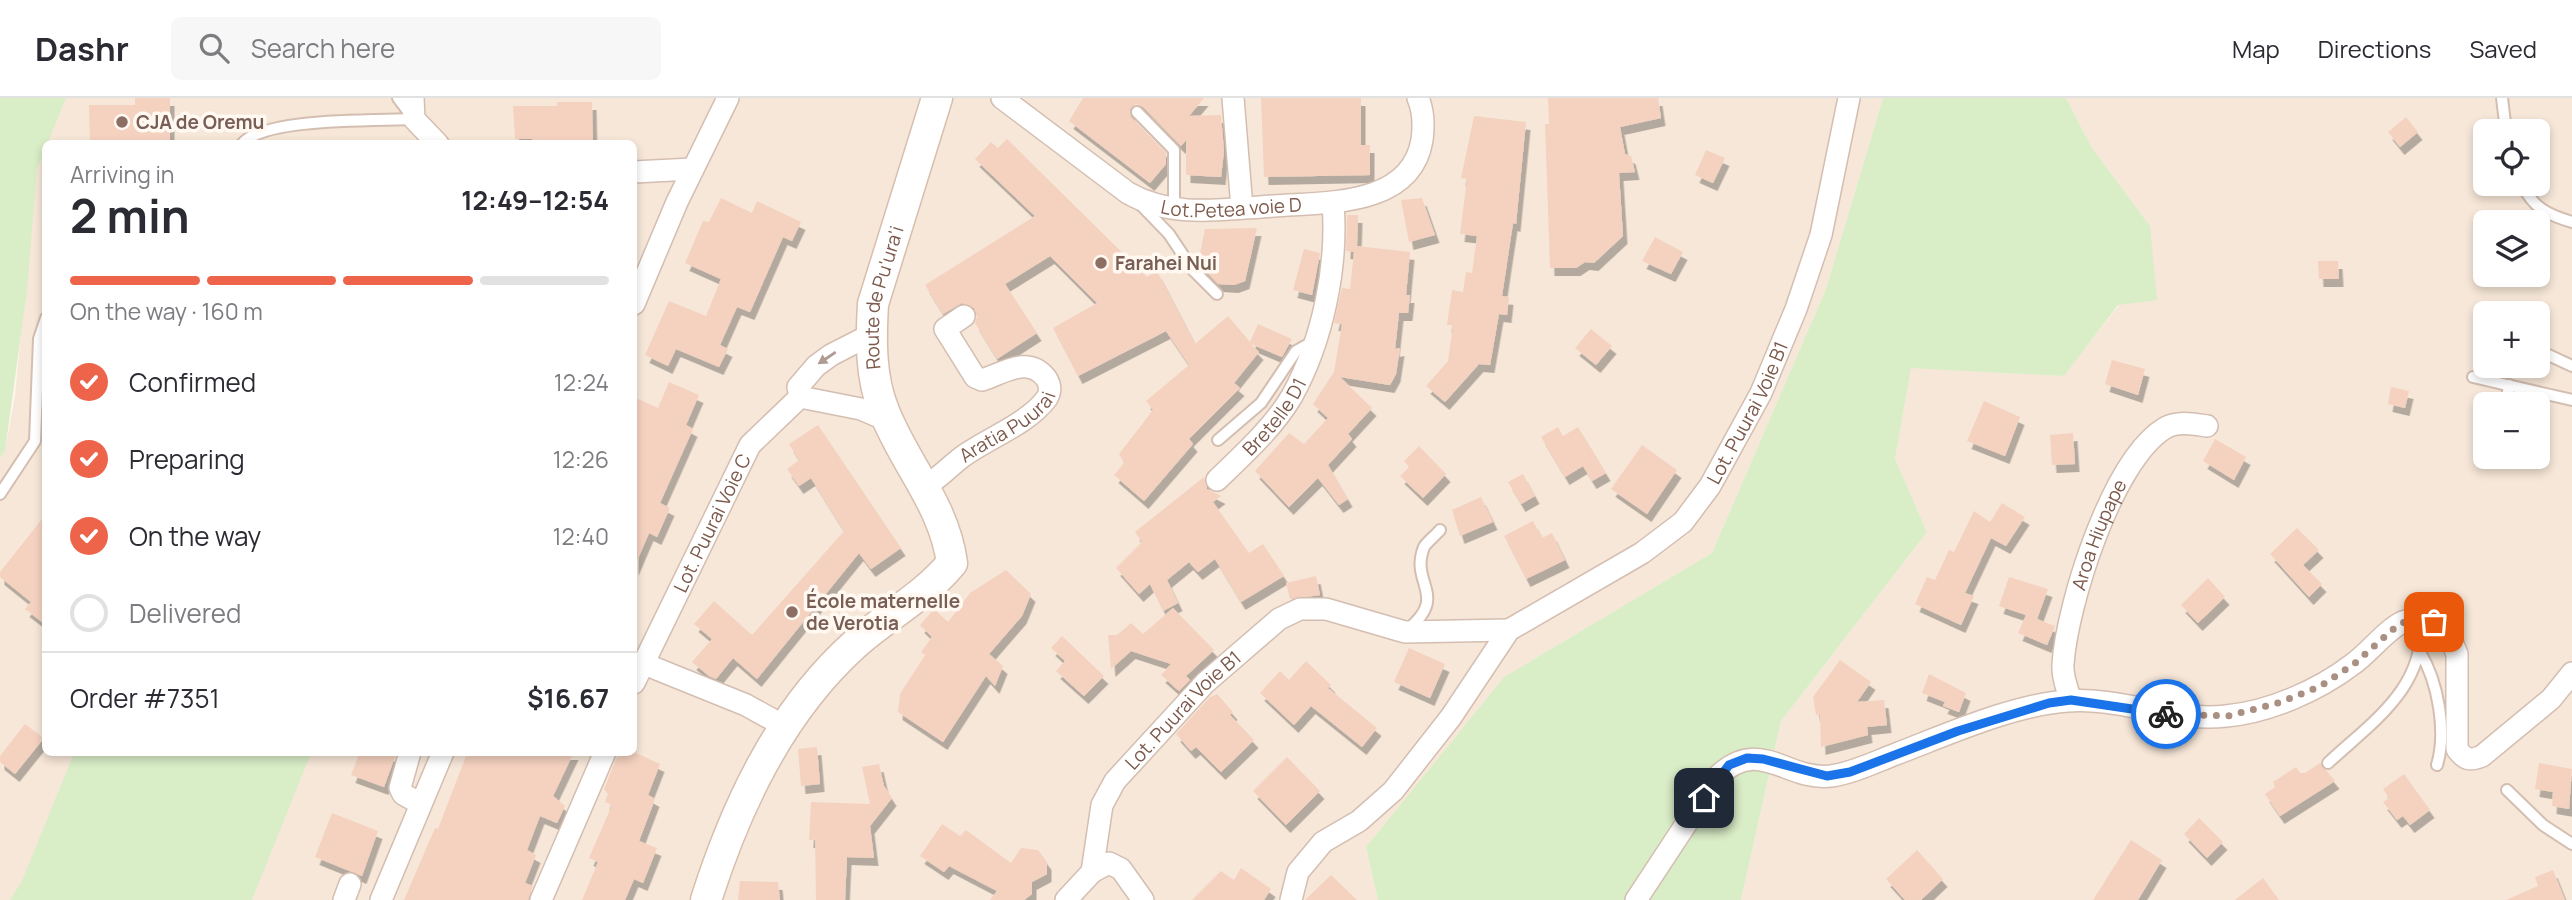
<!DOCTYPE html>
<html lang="en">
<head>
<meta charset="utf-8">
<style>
	body { margin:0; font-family:Manrope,sans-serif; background:#f7f7f7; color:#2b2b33; height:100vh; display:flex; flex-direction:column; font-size:26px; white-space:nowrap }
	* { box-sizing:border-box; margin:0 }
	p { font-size:23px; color:#7c7c81 }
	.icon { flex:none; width:38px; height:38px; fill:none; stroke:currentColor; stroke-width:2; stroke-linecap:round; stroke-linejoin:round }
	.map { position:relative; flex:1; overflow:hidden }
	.panel { position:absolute; left:42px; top:42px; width:595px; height:616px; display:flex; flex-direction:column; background:#fff; border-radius:10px; box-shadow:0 4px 10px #0003 }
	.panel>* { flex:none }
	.controls { position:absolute; left:2473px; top:21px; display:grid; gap:14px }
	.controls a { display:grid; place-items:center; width:77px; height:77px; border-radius:10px; background:#fff; box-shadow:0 4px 10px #0003; font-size:35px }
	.pin { position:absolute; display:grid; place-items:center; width:60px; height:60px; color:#fff; margin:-30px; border-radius:14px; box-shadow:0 4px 10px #0006 }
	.courier { position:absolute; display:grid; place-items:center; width:70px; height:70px; margin:-35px; border:5px solid #1a73e8; border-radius:50%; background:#fff; color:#222; box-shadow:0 2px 9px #0007 }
	.summary em { font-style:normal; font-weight:700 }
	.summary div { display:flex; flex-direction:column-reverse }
	.summary { display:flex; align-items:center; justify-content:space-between; height:119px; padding:0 28px }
	h1 { font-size:46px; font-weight:700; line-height:52px }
	.bar { display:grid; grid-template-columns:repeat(4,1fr); gap:10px 7px; align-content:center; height:84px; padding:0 28px }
	.bar i { height:9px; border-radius:5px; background:#e1e1e2 }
	.bar .current { background:#ee644a }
	.bar p { grid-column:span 4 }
	.line { display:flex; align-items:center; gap:18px; padding:0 28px; border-top:2px solid #e1e1e2 }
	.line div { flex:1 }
	ol { padding:0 28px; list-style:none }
	li { display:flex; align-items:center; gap:21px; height:77px }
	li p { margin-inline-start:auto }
	li .icon { padding:7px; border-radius:50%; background:#ee644a; color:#fff; stroke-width:4 }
	li:last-child { color:#7c7c81 }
	li i { width:38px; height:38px; border:4px solid #e1e1e2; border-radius:50% }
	header { display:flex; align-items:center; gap:42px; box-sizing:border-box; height:98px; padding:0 35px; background:#fff; border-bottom:2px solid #e1e1e2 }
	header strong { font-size:33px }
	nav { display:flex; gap:38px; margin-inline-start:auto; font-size:24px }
	.search { width:490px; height:63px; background:#f7f7f7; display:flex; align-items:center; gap:18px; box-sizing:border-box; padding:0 24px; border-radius:10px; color:#7c7c81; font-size:26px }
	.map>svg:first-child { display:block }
	.residential { fill:#f6e7d8; fill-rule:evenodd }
	.green { fill:#d9edc7 }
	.building { fill:#f5d2c0; filter:url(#shadow) }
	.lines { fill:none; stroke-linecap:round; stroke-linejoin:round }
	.service-casing { stroke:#d4beb1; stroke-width:14 }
	.minor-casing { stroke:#d4beb1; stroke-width:24 }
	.secondary-casing { stroke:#d7beae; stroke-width:33 }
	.service { stroke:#fff; stroke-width:10 }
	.minor { stroke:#fff; stroke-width:21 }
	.secondary { stroke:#fff; stroke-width:30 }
	.oneway { fill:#b09b93 }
	.done { stroke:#aa9083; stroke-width:7; stroke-dasharray:0 12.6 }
	.route { stroke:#1a73e8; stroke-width:9 }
	.education-dot { fill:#8d6e63; stroke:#fff9f2; stroke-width:2.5 }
	.labels { text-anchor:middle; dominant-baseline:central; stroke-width:7; stroke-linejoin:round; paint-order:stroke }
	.education-label { font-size:19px; font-weight:bold; fill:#785e54; stroke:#fff9f2; text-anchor:start }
	.street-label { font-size:19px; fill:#7c594b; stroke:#fff9f2 }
</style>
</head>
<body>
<header>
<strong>Dashr</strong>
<div class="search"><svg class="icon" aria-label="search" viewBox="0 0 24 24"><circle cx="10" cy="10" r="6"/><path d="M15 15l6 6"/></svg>Search here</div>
<nav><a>Map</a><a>Directions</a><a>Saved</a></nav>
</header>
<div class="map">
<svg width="2572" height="802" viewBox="0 0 2572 802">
	<defs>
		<filter id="shadow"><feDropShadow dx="4.5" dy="8" stdDeviation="0" flood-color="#0004"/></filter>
	</defs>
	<rect width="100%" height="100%" fill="#fef5eb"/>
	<g class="residential">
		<path d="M66 0H1883L1826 191 1712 455 1504 579 1366 749 1378 802H0V360L5 353 15 298 37 71 45 49 46 654H634V46L47 45Z"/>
		<path d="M2066 0H2572V802H1741L1781 623 1927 434 1895 361 1911 269 2063 278 2119 207 2150 128 2092 50ZM2485 33H2538V86H2485ZM2485 124H2538V177H2485ZM2485 215H2538V268H2485ZM2485 306H2538V359H2485Z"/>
	</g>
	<g class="green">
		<path d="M0 0H66L37 71 27 192 5 353 0 360Z"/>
		<path d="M1883 0H2066L2092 50 2150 128 2157 202 2118 207 2064 278 1911 270 1895 361 1927 434 1781 623 1741 802H1378L1366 749 1504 579 1712 455 1826 191Z"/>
		<path d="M74 655V654L311 655 252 802H10L22 783Z"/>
	</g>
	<g class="building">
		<path d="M135 0H170V46H90L89 7H135Z"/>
		<path d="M1083 0H1204L1189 18 1221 17 1224 53 1221 79 1186 77V42L1181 48 1143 9 1136 6 1130 11 1131 19 1166 55V66L1150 85 1069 23Z"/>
		<path d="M1261 0H1361V47H1370V77L1264 79Z"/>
		<path d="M1548 0H1658L1661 20 1620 29 1625 56 1631 58 1635 74 1619 75 1623 138 1594 165 1585 164 1576 170H1550L1545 26H1549Z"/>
		<path d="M557 4H592L593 46H532V41H515L513 8H557Z"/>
		<path d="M1474 18 1526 24 1516 126 1513 125 1502 198 1509 199 1507 217 1499 216 1490 267 1479 266 1445 304 1426 288 1448 263 1453 227H1447L1452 192 1463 194 1466 174 1472 175 1477 138 1460 136 1467 81 1461 80Z"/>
		<path d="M2406 19 2418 34 2400 49 2388 34Z"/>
		<path d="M1007 41 1147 179 1157 173 1195 246 1228 218 1250 244 1258 226 1292 241 1282 259 1251 246 1259 254 1234 285 1240 290 1189 341 1193 346 1144 403 1114 377 1124 365 1119 356 1153 312 1146 303 1189 267 1166 233 1078 278 1053 230 1097 205 1050 158 1005 186 1037 235 997 261 975 225 977 218 974 210 962 205 943 216 925 187 1035 118 975 61 991 44 998 50Z"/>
		<path d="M1706 52 1725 60 1713 85 1695 77Z"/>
		<path d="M721 100 752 115 757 103 801 124 792 143 783 139 750 214 737 209 720 247 728 251 719 269 676 251 668 268 645 257 669 203 706 218 721 181 685 165 703 123 709 124Z"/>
		<path d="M1422 100 1435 137 1409 144 1401 102Z"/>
		<path d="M1347 117H1358L1357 148 1410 154 1406 197H1410L1408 215H1399L1395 251 1400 250 1396 276 1390 287 1340 279 1372 310 1348 336 1352 341 1328 367 1348 401 1339 407 1318 380 1289 409 1255 373 1289 335 1304 346 1328 320 1313 306 1334 274 1342 226 1334 225 1342 190 1350 191 1354 154 1346 153Z"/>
		<path d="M1257 130 1245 183 1234 187 1218 186 1198 165 1205 131Z"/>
		<path d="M1655 139 1683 154 1671 176 1642 163Z"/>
		<path d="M1304 151 1320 155 1312 197 1293 192Z"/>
		<path d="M2318 163H2338L2339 181H2319Z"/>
		<path d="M1591 231 1612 248 1596 267 1575 250Z"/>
		<path d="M2112 262 2145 271 2138 297 2105 286Z"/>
		<path d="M669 284 699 297 686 327 693 331 660 405 670 410 657 439 649 435 634 470V311L636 300 658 310Z"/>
		<path d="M2391 289 2409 293 2405 310 2388 306Z"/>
		<path d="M1984 303 2020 319 2005 358 1967 343Z"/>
		<path d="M818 327 901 450 871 471 859 455 757 581 733 560 716 581 709 578 692 564 712 541 694 526 714 503 752 537 844 433 811 380 799 388 787 371 799 362 789 346Z"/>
		<path d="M1558 329 1563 338 1578 329 1606 375 1592 383 1583 368 1565 379 1541 339Z"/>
		<path d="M2073 335 2075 366 2052 367 2050 337Z"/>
		<path d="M2215 341 2246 359 2234 382 2203 363Z"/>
		<path d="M1642 347 1677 372 1647 416 1611 391Z"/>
		<path d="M1419 348 1446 376 1423 400 1400 378 1409 369 1404 363Z"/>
		<path d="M1523 376 1535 398 1521 406 1508 384Z"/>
		<path d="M1204 379 1207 391 1221 398 1213 404 1249 455 1263 446 1284 478 1241 504 1215 461 1198 474 1189 464 1167 482 1178 505 1163 513 1150 486 1139 496 1116 470 1142 444 1135 434Z"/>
		<path d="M1481 399 1493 424 1460 438 1452 412Z"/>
		<path d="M2002 405 2025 419 2006 448 1991 440 1965 495 1974 498 1961 527 1915 506 1927 479 1935 482 1949 452 1954 454 1974 413 1990 424Z"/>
		<path d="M46 416V527L25 511 31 504 0 479V474Z"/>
		<path d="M1533 423 1542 440 1552 435 1565 462 1526 481 1504 438Z"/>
		<path d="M2297 430 2319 452 2303 467 2322 486 2309 499 2270 456Z"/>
		<path d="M1006 472 1031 496 1022 518 989 556 1003 568 995 588 986 578 943 644 898 614 900 596 925 557 921 554 932 539 920 527 934 511 948 524 970 495Z"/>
		<path d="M1316 478 1320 497 1290 501 1286 485Z"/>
		<path d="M2009 479 2048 491 2037 521 2055 528 2047 547 2018 535 2026 517 1999 508Z"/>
		<path d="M2208 480 2225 499 2198 525 2181 507Z"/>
		<path d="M1173 510 1214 552 1186 578 1190 582 1179 593 1161 577 1171 566 1131 553 1111 571 1108 537H1117L1131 525 1143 536Z"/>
		<path d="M1062 538 1104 578 1084 598 1056 573 1065 563 1051 550Z"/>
		<path d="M1409 550 1445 566 1430 600 1394 584Z"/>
		<path d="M1840 562 1871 584 1857 604 1884 602 1887 627 1867 629 1868 637 1821 649 1820 617H1816L1813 599Z"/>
		<path d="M1306 563 1331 587 1328 590 1377 630 1362 649 1311 608 1294 627 1260 595 1280 573 1289 582Z"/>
		<path d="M1929 576 1966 595 1959 614 1943 608 1945 604 1922 595Z"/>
		<path d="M1217 596 1233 614 1230 617 1254 642 1221 674 1196 649 1191 653 1176 636 1210 599Z"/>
		<path d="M25 626 44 640 15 676 0 664V658Z"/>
		<path d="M817 649 820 686 801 688 798 651Z"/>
		<path d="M360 654 396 656 384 689 351 677Z"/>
		<path d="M471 654H574L553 698 565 708 557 725 540 718 527 752 536 757 525 785 533 788 528 802H404L435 730 438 731 466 658 469 659Z"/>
		<path d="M619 654H634L660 666 648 697 655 701 639 743 657 750 643 785 634 781 625 802H582L598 764 589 760 612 707 605 704 608 696 604 691Z"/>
		<path d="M1287 659 1320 693 1286 727 1253 693Z"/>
		<path d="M2320 665 2335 683 2280 718 2265 696 2275 689 2273 684 2296 669 2300 675H2305Z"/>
		<path d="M2539 665 2572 671 2569 711 2552 708 2553 694 2535 691Z"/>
		<path d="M879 666 884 688 892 700 870 728 874 760 847 759 845 802H816L815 742H809L811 704 870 706 862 669Z"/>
		<path d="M2404 676 2430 712 2410 727 2403 718 2397 722 2383 704 2389 700 2383 691Z"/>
		<path d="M332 715 378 733 362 778 315 759Z"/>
		<path d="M2199 720 2223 744 2207 760 2184 736Z"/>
		<path d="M942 726 960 738 966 732 1011 765 1021 750 1038 752 1047 764V776L1032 784V796L1024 802H990L997 793 949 768 944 774 920 758Z"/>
		<path d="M2131 742 2162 762 2138 802H2093Z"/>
		<path d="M1917 752 1943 781 1921 802H1905L1886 781Z"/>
		<path d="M1241 770 1271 791 1264 802H1192L1221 773 1234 782Z"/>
		<path d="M2553 772 2565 802H2506L2538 788 2535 779Z"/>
		<path d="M1331 777 1357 802H1305Z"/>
		<path d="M2263 780 2279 802H2235Z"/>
		<path d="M740 783 778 784 780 802H738Z"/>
	</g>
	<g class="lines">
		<defs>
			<g id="service">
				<path d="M398 0 410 16"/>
				<path d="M2502 0 2506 33"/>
				<path d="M1137 14 1174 52V111"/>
				<path d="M242 46C264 19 377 23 414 21"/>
				<path d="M2522 86C2533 110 2548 117 2572 124"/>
				<path d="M1140 106 1169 136 1193 172 1217 196"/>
				<path d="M2540 253 2572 268"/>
				<path d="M2473 279 2572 302"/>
				<path d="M2506 306 2509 287"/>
				<path d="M1218 342 1261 305 1296 253 1314 243"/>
				<path d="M0 396 35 343 39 241 46 220"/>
				<path d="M1407 532C1450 497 1409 486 1424 449 1427 444 1436 437 1440 432"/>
				<path d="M2420 554C2438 584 2447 633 2437 667"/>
				<path d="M2328 665C2373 623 2426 590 2421 521"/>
				<path d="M2507 692 2543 727 2572 746"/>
			</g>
			<g id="minor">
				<path d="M413 0 414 21 438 46"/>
				<path id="s1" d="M1002 0 1128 95C1174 121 1223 111 1274 108 1326 104 1411 109 1422 42 1424 27 1424 14 1418 0"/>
				<path d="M1233 0 1242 110"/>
				<path d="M634 74 692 71"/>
				<path d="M634 206 677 104 728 0"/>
				<path d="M800 299 798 289 816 268 831 257 872 236"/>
				<path d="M800 299 861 311 889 323"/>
				<path id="s2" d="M1217 382C1244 356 1273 330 1292 298 1323 242 1338 168 1333 105"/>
				<path id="s3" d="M924 389C938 381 949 369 962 359 988 340 1028 326 1047 300 1051 293 1050 286 1046 280 1028 257 1004 275 982 282L975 279 945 231 964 218"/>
				<path d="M642 565 746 607 784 628"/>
				<path id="s4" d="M634 585 750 347 800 299"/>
				<path id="s5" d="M2071 602C2067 591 2062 578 2063 566 2067 507 2112 362 2165 330 2178 323 2193 326 2207 328"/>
				<path d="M410 654 400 690 403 696 419 705"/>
				<path d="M344 802 350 786"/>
				<path d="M381 802 443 654"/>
				<path d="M541 802 605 654"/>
				<path d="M1066 802 1092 774"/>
				<path id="s6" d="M1143 802 1121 771 1109 765 1092 774 1102 707 1115 683 1205 585 1279 521 1300 511H1326L1405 534 1509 532"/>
				<path id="s7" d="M1291 802 1298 774 1323 744 1359 723 1393 693 1451 619 1509 532 1642 455 1683 424 1710 388 1761 295 1796 211 1821 137 1849 0"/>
				<path d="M1636 802 1717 679C1760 637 1785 683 1831 678 1853 675 1875 664 1896 656 1946 637 2015 606 2068 603 2121 599 2173 624 2226 618 2270 614 2319 592 2353 566 2368 556 2390 527 2406 523 2433 515 2449 533 2457 556V651C2465 662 2470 663 2482 658L2551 601 2572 575"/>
			</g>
			<g id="secondary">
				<path id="s8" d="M706 802C736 708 780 614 854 547 886 518 924 499 952 465 944 406 905 367 884 313 870 279 871 241 873 206L937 0"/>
			</g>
		</defs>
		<use href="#service" class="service-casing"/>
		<use href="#minor" class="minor-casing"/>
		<use href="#secondary" class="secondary-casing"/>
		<use href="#service" class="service"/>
		<use href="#minor" class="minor"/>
		<use href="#secondary" class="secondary"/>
	</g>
	<defs><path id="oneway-solid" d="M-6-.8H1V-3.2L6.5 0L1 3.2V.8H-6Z" transform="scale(1.75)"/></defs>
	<use class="oneway" href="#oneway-solid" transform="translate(827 260) rotate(146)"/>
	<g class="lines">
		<path class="done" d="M2166 616 2228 618 2278 605 2319 589 2354 566 2399 526 2412 522 2434 524"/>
		<path class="route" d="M1704 700 1729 667 1747 660 1763 661 1827 678 1850 674 1958 633 2049 605 2071 602 2166 616"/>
	</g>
	<g class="education-dot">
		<circle cx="122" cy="24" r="7"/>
		<circle cx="1101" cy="165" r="7"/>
		<circle cx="792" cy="514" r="7"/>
	</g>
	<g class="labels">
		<g class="education-label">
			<text x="136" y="24">CJA de Oremu</text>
			<text x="1115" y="165">Farahei Nui</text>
			<text x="806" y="503">École maternelle<tspan x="806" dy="22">de Verotia</tspan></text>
		</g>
		<g class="street-label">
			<text stroke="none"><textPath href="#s1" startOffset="264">Lot.Petea voie D</textPath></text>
			<text stroke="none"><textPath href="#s8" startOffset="710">Route de Pu'ura'i</textPath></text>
			<text stroke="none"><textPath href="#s7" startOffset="686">Lot. Puurai Voie B1</textPath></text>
			<text stroke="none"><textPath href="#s2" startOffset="86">Bretelle D1</textPath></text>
			<text stroke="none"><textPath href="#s3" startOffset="103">Aratia Puurai</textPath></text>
			<text stroke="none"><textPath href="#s4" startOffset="178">Lot. Puurai Voie C</textPath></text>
			<text stroke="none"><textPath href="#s5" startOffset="172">Aroa Hiupape</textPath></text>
			<text stroke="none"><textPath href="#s6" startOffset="264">Lot. Puurai Voie B1</textPath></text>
		</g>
	</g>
</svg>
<div class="controls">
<a><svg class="icon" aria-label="locate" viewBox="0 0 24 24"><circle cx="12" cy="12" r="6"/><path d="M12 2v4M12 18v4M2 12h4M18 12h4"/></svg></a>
<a><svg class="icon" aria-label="layers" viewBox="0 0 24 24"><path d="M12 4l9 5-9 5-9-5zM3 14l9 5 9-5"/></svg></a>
<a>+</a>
<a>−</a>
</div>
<div class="pin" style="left:2434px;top:524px;background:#ea580c"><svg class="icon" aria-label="bag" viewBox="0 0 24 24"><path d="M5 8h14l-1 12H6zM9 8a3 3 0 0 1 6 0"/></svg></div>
<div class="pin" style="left:1704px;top:700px;background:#1f2937"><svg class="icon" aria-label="home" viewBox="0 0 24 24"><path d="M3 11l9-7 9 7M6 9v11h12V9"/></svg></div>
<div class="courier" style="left:2166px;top:616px"><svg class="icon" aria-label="bike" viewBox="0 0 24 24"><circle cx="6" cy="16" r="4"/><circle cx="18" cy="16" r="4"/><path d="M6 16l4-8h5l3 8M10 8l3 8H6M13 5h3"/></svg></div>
<section class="panel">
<div class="summary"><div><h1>2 min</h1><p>Arriving in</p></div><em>12:49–12:54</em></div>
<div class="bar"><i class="current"></i><i class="current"></i><i class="current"></i><i></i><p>On the way · 160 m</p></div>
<ol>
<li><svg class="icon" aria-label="check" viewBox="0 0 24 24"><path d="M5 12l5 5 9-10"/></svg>Confirmed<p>12:24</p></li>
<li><svg class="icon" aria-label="check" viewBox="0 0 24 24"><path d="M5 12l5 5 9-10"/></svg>Preparing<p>12:26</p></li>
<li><svg class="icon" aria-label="check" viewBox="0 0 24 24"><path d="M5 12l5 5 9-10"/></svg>On the way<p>12:40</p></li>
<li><i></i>Delivered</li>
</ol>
<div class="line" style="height:91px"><div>Order #7351</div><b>$16.67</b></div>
</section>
</div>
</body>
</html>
